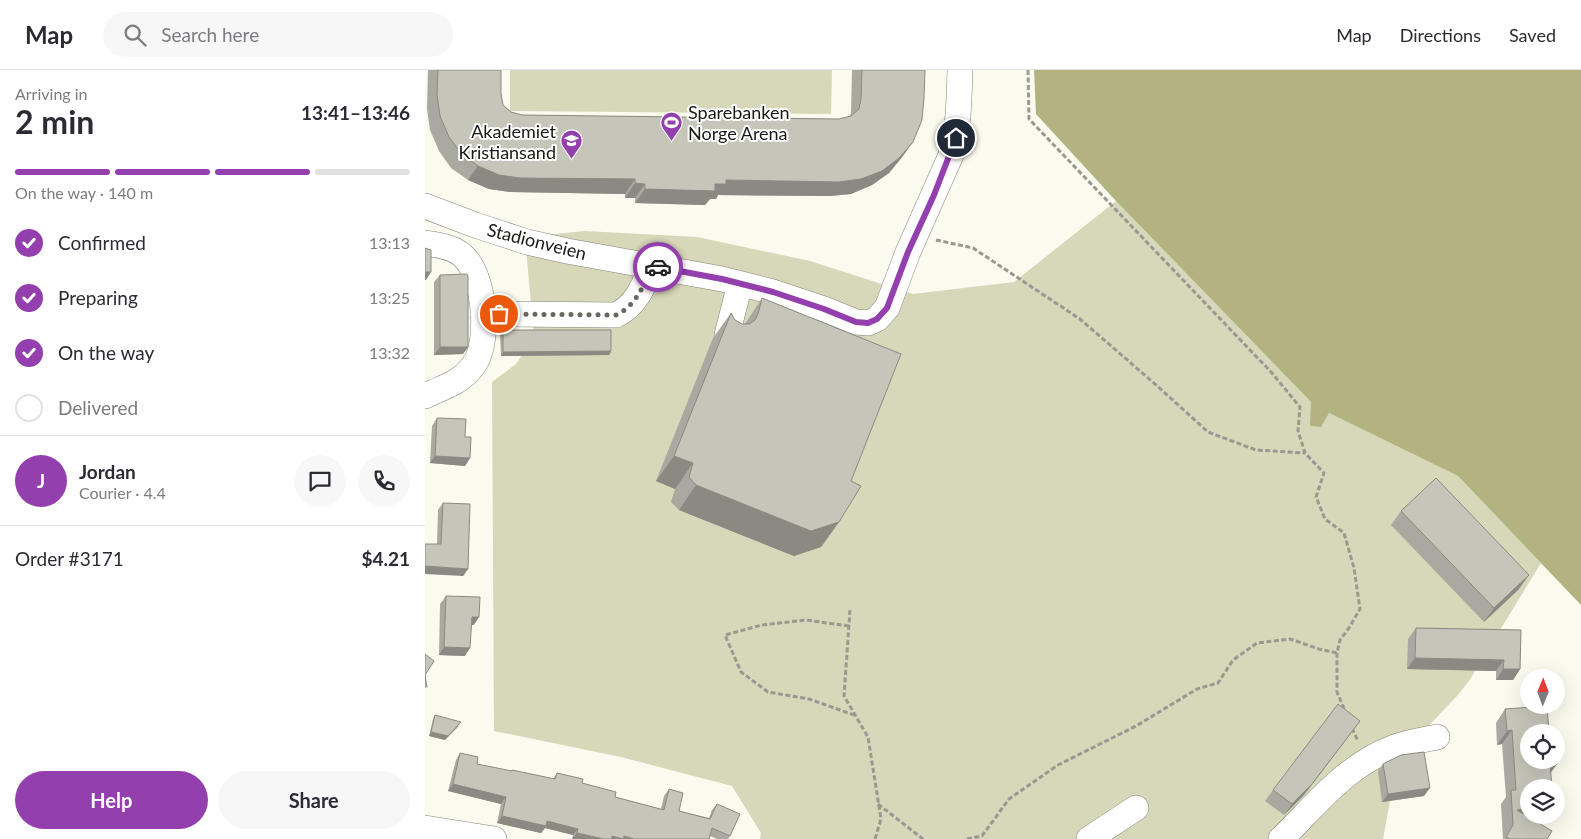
<!DOCTYPE html>
<html lang="en">
<head>
<meta charset="utf-8">
<style>
	body { margin:0; font-family:Lato,sans-serif; background:#f7f7f7; color:#2b2b33; height:100vh; display:flex; flex-direction:column; font-size:19px; white-space:nowrap }
	* { box-sizing:border-box; margin:0 }
	p { font-size:16px; color:#7c7c81 }
	.icon { flex:none; width:28px; height:28px; fill:none; stroke:currentColor; stroke-width:2; stroke-linecap:round; stroke-linejoin:round }
	.map { position:relative; flex:1; overflow:hidden }
	.side { display:flex; flex-direction:column; background:#fff; width:425px }
	.side>* { flex:none }
	.needle { width:32px; rotate:1deg }
	.fabs { position:absolute; left:1095px; top:599px; display:grid; gap:10px }
	.fabs a { display:grid; place-items:center; width:45px; height:45px; border-radius:50%; background:#fff; box-shadow:0 5px 20px #0002; font-size:25px }
	.pin { position:absolute; display:grid; place-items:center; width:42px; height:42px; color:#fff; margin:-21px; border:2px solid #fff; border-radius:50%; box-shadow:0 1px 5px #0007 }
	.courier { position:absolute; display:grid; place-items:center; width:50px; height:50px; margin:-25px; border:4px solid #933fad; border-radius:50%; background:#fff; color:#222; box-shadow:0 1px 6px #0007 }
	.summary em { font-style:normal; font-weight:700 }
	.summary div { display:flex; flex-direction:column-reverse }
	.summary { display:flex; align-items:center; justify-content:space-between; height:85px; padding:0 15px }
	h1 { font-size:32px; font-weight:700; line-height:38px }
	.bar { display:grid; grid-template-columns:repeat(4,1fr); gap:8px 5px; align-content:center; height:60px; padding:0 15px }
	.bar i { height:6px; border-radius:4px; background:#e1e1e2 }
	.bar .selected { background:#933fad }
	.bar p { grid-column:span 4 }
	.line { display:flex; align-items:center; gap:12px; padding:0 15px; border-top:1px solid #e1e1e2 }
	.line div { flex:1 }
	.round { display:grid; place-items:center; flex:none; width:52px; height:52px; border-radius:26px; background:#f7f7f7 }
	ol { padding:0 15px; list-style:none }
	li { display:flex; align-items:center; gap:15px; height:55px }
	li p { margin-inline-start:auto }
	li .icon { padding:5px; border-radius:50%; background:#933fad; color:#fff; stroke-width:4 }
	li:last-child { color:#7c7c81 }
	li i { width:28px; height:28px; border:2px solid #e1e1e2; border-radius:50% }
	.action { display:flex; gap:10px; margin-top:auto; padding:10px 15px }
	.action a { flex:1; height:58px; border-radius:30px; background:#933fad; color:#fff; font-size:20px; font-weight:700; line-height:58px; text-align:center }
	.action a+a { background:#f7f7f7; color:#2b2b33 }
	header { display:flex; align-items:center; gap:30px; box-sizing:border-box; height:70px; padding:0 25px; background:#fff; border-bottom:1px solid #e1e1e2 }
	header strong { font-size:24px }
	nav { display:flex; gap:28px; margin-inline-start:auto; font-size:18px }
	.search { width:350px; height:45px; background:#f7f7f7; display:flex; align-items:center; gap:12px; box-sizing:border-box; padding:0 18px; border-radius:28px; color:#7c7c81; font-size:19px }
	main { display:flex; flex:1; min-height:0 }
	.map>svg:first-child { display:block }
	.green { fill:#d7d7b9 }
	.water { fill:#b3b281 }
	.lines { fill:none; stroke-linecap:round; stroke-linejoin:round }
	.minor-casing { stroke:#84847a; stroke-width:26 }
	.path { stroke:#999992; stroke-width:3; stroke-dasharray:5 2.5; stroke-linecap:butt }
	.minor { stroke:#fff; stroke-width:25 }
	.wall { fill:#a9a9a0 }
	.shaded-wall { fill:#8a8a82 }
	.building { fill:#c5c5ba; stroke:#8a8a82 }
	.done { stroke:#686862; stroke-width:5; stroke-dasharray:0 9 }
	.route { stroke:#933fad; stroke-width:6 }
	.labels { text-anchor:middle; dominant-baseline:central; stroke-width:4; stroke-linejoin:round; paint-order:stroke }
	.poi-label { font-size:18px; fill:#191916; stroke:#fff; text-anchor:start }
	.street-label { font-size:18px; fill:#191916; stroke:#fff }
</style>
</head>
<body>
<header>
<strong>Map</strong>
<div class="search"><svg class="icon" aria-label="search" viewBox="0 0 24 24"><circle cx="10" cy="10" r="6"/><path d="M15 15l6 6"/></svg>Search here</div>
<nav><a>Map</a><a>Directions</a><a>Saved</a></nav>
</header>
<main>
<section class="side">
<div class="summary"><div><h1>2 min</h1><p>Arriving in</p></div><em>13:41–13:46</em></div>
<div class="bar"><i class="selected"></i><i class="selected"></i><i class="selected"></i><i></i><p>On the way · 140 m</p></div>
<ol>
<li><svg class="icon" aria-label="check" viewBox="0 0 24 24"><path d="M5 12l5 5 9-10"/></svg>Confirmed<p>13:13</p></li>
<li><svg class="icon" aria-label="check" viewBox="0 0 24 24"><path d="M5 12l5 5 9-10"/></svg>Preparing<p>13:25</p></li>
<li><svg class="icon" aria-label="check" viewBox="0 0 24 24"><path d="M5 12l5 5 9-10"/></svg>On the way<p>13:32</p></li>
<li><i></i>Delivered</li>
</ol>
<div class="line" style="height:90px"><b class="round" style="background:#933fad;color:#fff">J</b><div><b>Jordan</b><p>Courier · 4.4</p></div><a class="round"><svg class="icon" aria-label="chat" viewBox="0 0 24 24"><path d="M4 5h16v11H9l-5 4z"/></svg></a><a class="round"><svg class="icon" aria-label="phone" viewBox="0 0 24 24"><path d="M5 4h4l2 5-3 2q2 4 5 5l2-3 5 2v4C11 20 4 13 5 4z"/></svg></a></div>
<div class="line" style="height:65px"><div>Order #3171</div><b>$4.21</b></div>
<div class="action"><a>Help</a><a>Share</a></div>
</section>
<div class="map">
<svg width="1156" height="769" viewBox="0 0 1156 769">
	<rect width="100%" height="100%" fill="#fafaef"/>
	<g class="green">
		<path d="M85 0H407L406 44 85 41Z"/>
		<path d="M691 131 886 332 904 343 1033 406 1116 493 1044 611 1032 626 973 688 958 769H335L336 763 307 716 196 687 69 661 67 312 91 294 109 267 100 167 160 161 272 167 385 191 488 224 589 212Z"/>
	</g>
	<path class="water" d="M609 0H1156V535L1033 406 904 343 896 357 885 356 886 332 691 131 611 44Z"/>
	<g class="lines">
		<defs>
			<g id="minor">
				<path d="M0 136 50 155 102 172 142 181 297 209 348 222 399 239 431 252 443 253 452 249 462 238 483 182 526 85C534 57 534 29 535 0"/>
				<path d="M0 173C13 175 30 177 39 187 60 207 66 273 48 296 34 314 20 316 0 326"/>
				<path d="M58 245 74 244 191 245C211 236 219 215 227 196"/>
				<path d="M302 265 315 214"/>
				<path d="M0 758 69 769"/>
				<path d="M664 769 711 738"/>
				<path d="M856 769C892 734 921 695 970 677 983 672 998 670 1012 667"/>
			</g>
		</defs>
		<use href="#minor" class="minor-casing"/>
		<g class="path">
			<path d="M603 0 604 49 847 303 875 337 873 361 880 383 899 403 891 427 900 449 919 463 929 498 935 539 924 558 915 570 912 583V622L920 641"/>
			<path d="M511 170 548 178 655 249 730 314 783 362 831 380 880 383"/>
			<path d="M425 540 419 626 443 667 456 749 450 769"/>
			<path d="M424 556 381 550 337 555 300 565 316 602 343 622 384 629 429 645"/>
			<path d="M927 658 933 671"/>
			<path d="M453 734 498 769"/>
			<path d="M542 769 557 766 584 729 633 695 711 656 772 619 793 613 808 590 832 573 865 569 894 579 912 583"/>
		</g>
		<use href="#minor" class="minor"/>
	</g>
	<g class="wall">
		<path d="M3 0H76V24L78 35 86 42 97 45 414 49 425 46 426 43 427 0H500L478 86 464 103 447 115 426 124 405 126 293 125 291 129H285L280 135 210 133V128H200V124L85 122 64 119 43 110 26 98 14 81 5 60 2 39Z"/>
		<path d="M15 205 43 277 38 284 9 285V212Z"/>
		<path d="M337 228 426 411 414 452 396 477 369 486 254 440 246 432 250 419 231 411 288 268 306 243 310 250 317 254H320Z"/>
		<path d="M78 260 186 281 184 285 76 286 75 264Z"/>
		<path d="M12 348 40 367 45 388 40 396 5 393 7 356Z"/>
		<path d="M18 433 43 499 38 506 12 474 13 440Z"/>
		<path d="M976 441 1094 519 1059 552 966 455Z"/>
		<path d="M21 526 49 555H47L40 586 14 585 15 534Z"/>
		<path d="M991 558 1096 560 1095 599 1088 610H1071V601L982 599 983 569Z"/>
		<path d="M1080 639 1126 703 1119 751 1112 752 1122 769H1078L1076 734 1081 727 1077 674 1072 675 1071 653Z"/>
		<path d="M10 645 34 656 20 670 4 666 8 649Z"/>
		<path d="M927 662 879 725 859 745 840 731 848 720Z"/>
		<path d="M35 683 52 694 85 701 87 700 128 709 132 703 190 727 236 739 239 726 244 719 254 741 284 748 287 740 292 734 305 766 303 769H292L285 766 284 769H147L148 765 120 758 116 763 72 753 76 734 23 721 31 690Z"/>
		<path d="M958 694 999 726 957 732 953 701Z"/>
	</g>
	<g class="shaded-wall">
		<path d="M488 72 478 86 464 103 447 115 426 124 405 126 293 125 291 129H285L280 135 210 133 220 119 290 114 301 110Z"/>
		<path d="M53 96 210 109 200 124 85 122 64 119 43 110Z"/>
		<path d="M210 113 220 114 210 128H200Z"/>
		<path d="M0 202H6L1 210H0Z"/>
		<path d="M15 277H43L38 284 9 285Z"/>
		<path d="M186 281 184 285 76 286 78 282Z"/>
		<path d="M10 386 45 388 40 396 5 393Z"/>
		<path d="M249 386 268 393 250 419 231 411Z"/>
		<path d="M271 415 414 452 396 477 369 486 254 440Z"/>
		<path d="M0 496 43 499 38 506 0 504Z"/>
		<path d="M1104 505 1094 519 1059 552 1069 538Z"/>
		<path d="M47 547H54L49 555H42Z"/>
		<path d="M19 577 45 578 40 586 14 585Z"/>
		<path d="M990 588 1079 590 1071 601 982 599Z"/>
		<path d="M1078 599H1095L1088 610H1071Z"/>
		<path d="M935 651 879 725 859 745 867 734Z"/>
		<path d="M36 652 20 670 4 666 6 662Z"/>
		<path d="M1087 660 1077 674 1072 675 1082 661Z"/>
		<path d="M1125 694H1132L1122 708Z"/>
		<path d="M28 714 81 727 76 734 23 721Z"/>
		<path d="M1005 718 999 726 957 732 963 724Z"/>
		<path d="M1104 739V745H1123L1119 751 1088 753 1092 740Z"/>
		<path d="M77 746 122 751 153 759 148 765 120 758 116 763 72 753Z"/>
		<path d="M152 763 179 769H147Z"/>
		<path d="M187 766H199L209 769H185Z"/>
	</g>
	<g class="building">
		<path d="M13 0H76V24L78 35 86 42 97 45 414 49 426 46 434 39 436 29 437 0H500L499 28 497 50 488 72 474 88 457 101 436 109 414 112 301 110V114H290V121L220 119V114L210 113V109L95 108 74 105 53 96 36 83 24 67 15 46 12 25Z"/>
		<path d="M0 178 6 180V202H0Z"/>
		<path d="M42 204 43 206V277H15V205Z"/>
		<path d="M337 228 476 284 426 411 436 416 414 452 386 461 271 415 264 407 268 393 249 386 306 243 310 250 317 254H324L330 250 333 244Z"/>
		<path d="M78 260H186V281L78 282Z"/>
		<path d="M12 348 41 349 40 367H46L45 388 10 386Z"/>
		<path d="M1011 408 1104 505 1069 538 976 441Z"/>
		<path d="M18 433 45 434 43 499 0 496V474H16Z"/>
		<path d="M21 526 55 527 54 547H47L45 578 19 577Z"/>
		<path d="M991 558 1096 560 1095 599H1078L1079 590 990 588Z"/>
		<path d="M0 584 9 591 0 605 2 617H0Z"/>
		<path d="M913 634 935 651 887 714 867 734 848 720Z"/>
		<path d="M1122 636 1124 662H1104V690H1131V684L1132 694H1125L1127 718H1104V739L1092 740 1127 761 1122 769H1085L1081 767 1088 755 1086 720H1091L1087 660 1082 661 1080 639Z"/>
		<path d="M10 645 36 652 23 666 6 662Z"/>
		<path d="M999 682 1005 718 963 724 958 694 976 685Z"/>
		<path d="M35 683 53 687 52 694 87 701V700L130 709 132 703 158 709 157 713 191 722 190 727 239 740 244 719 258 723 254 741 285 749 292 734 315 744 305 766 287 758 284 769H209L199 766 198 769 187 766V769H179L152 763 153 759 122 751 121 756 77 746 81 727 28 714Z"/>
	</g>
	<g class="lines">
		<path class="done" d="M74 244 191 245C211 236 219 215 227 196L233 197"/>
		<path class="route" d="M233 197 297 209 348 222 399 239 431 252 443 253 452 249 462 238 483 182 509 125 531 68"/>
	</g>
	<defs>
		<symbol id="stadium-pin" viewBox="-11 -11 22 30"><path d="M0 17L-7.5 6A9.5 9.5 0 1 1 7.5 6Z" fill="#933fad" stroke="#fff"/><path d="M0-5a6.5 5 0 1 0 0 10a6.5 5 0 1 0 0-10ZM-3.5-1.8h7v3.6h-7Z" fill="#fff"/></symbol>
		<symbol id="school-pin" viewBox="-11 -11 22 30"><path d="M0 17L-7.5 6A9.5 9.5 0 1 1 7.5 6Z" fill="#933fad" stroke="#fff"/><path d="M0-5L7-2L0 1L-7-2ZM-4 1L0 2.5L4 1V4Q0 6-4 4Z" fill="#fff"/></symbol>
	</defs>
	<g fill-rule="evenodd">
		<use href="#stadium-pin" x="234" y="40" width="25" height="34"/>
		<use href="#school-pin" x="134" y="58" width="25" height="34"/>
	</g>
	<g class="labels">
		<g class="poi-label">
			<text x="263" y="42">Sparebanken<tspan x="263" dy="21">Norge Arena</tspan></text>
			<text x="131" y="61" text-anchor="end">Akademiet<tspan x="131" dy="21">Kristiansand</tspan></text>
		</g>
		<g class="street-label">
			<text transform="translate(112 171) rotate(14)">Stadionveien</text>
		</g>
	</g>
</svg>
<div class="fabs">
<a><svg class="needle" viewBox="-14 -14 28 28"><path d="M0-13l5 13h-10z" fill="#e53935"/><path d="M0 13l5-13h-10z" fill="#7c7c81"/></svg></a>
<a><svg class="icon" aria-label="locate" viewBox="0 0 24 24"><circle cx="12" cy="12" r="6"/><path d="M12 2v4M12 18v4M2 12h4M18 12h4"/></svg></a>
<a><svg class="icon" aria-label="layers" viewBox="0 0 24 24"><path d="M12 4l9 5-9 5-9-5zM3 14l9 5 9-5"/></svg></a>
</div>
<div class="pin" style="left:74px;top:244px;background:#ea580c"><svg class="icon" aria-label="bag" viewBox="0 0 24 24"><path d="M5 8h14l-1 12H6zM9 8a3 3 0 0 1 6 0"/></svg></div>
<div class="pin" style="left:531px;top:68px;background:#1f2937"><svg class="icon" aria-label="home" viewBox="0 0 24 24"><path d="M3 11l9-7 9 7M6 9v11h12V9"/></svg></div>
<div class="courier" style="left:233px;top:197px"><svg class="icon" aria-label="car" viewBox="0 0 24 24"><path d="M5 17H2v-5l4-1 3-4h7l3 4 3 1v5h-3M9 17h6M6 11h13"/><circle cx="7" cy="17" r="2"/><circle cx="17" cy="17" r="2"/></svg></div>
</div>
</main>
</body>
</html>
